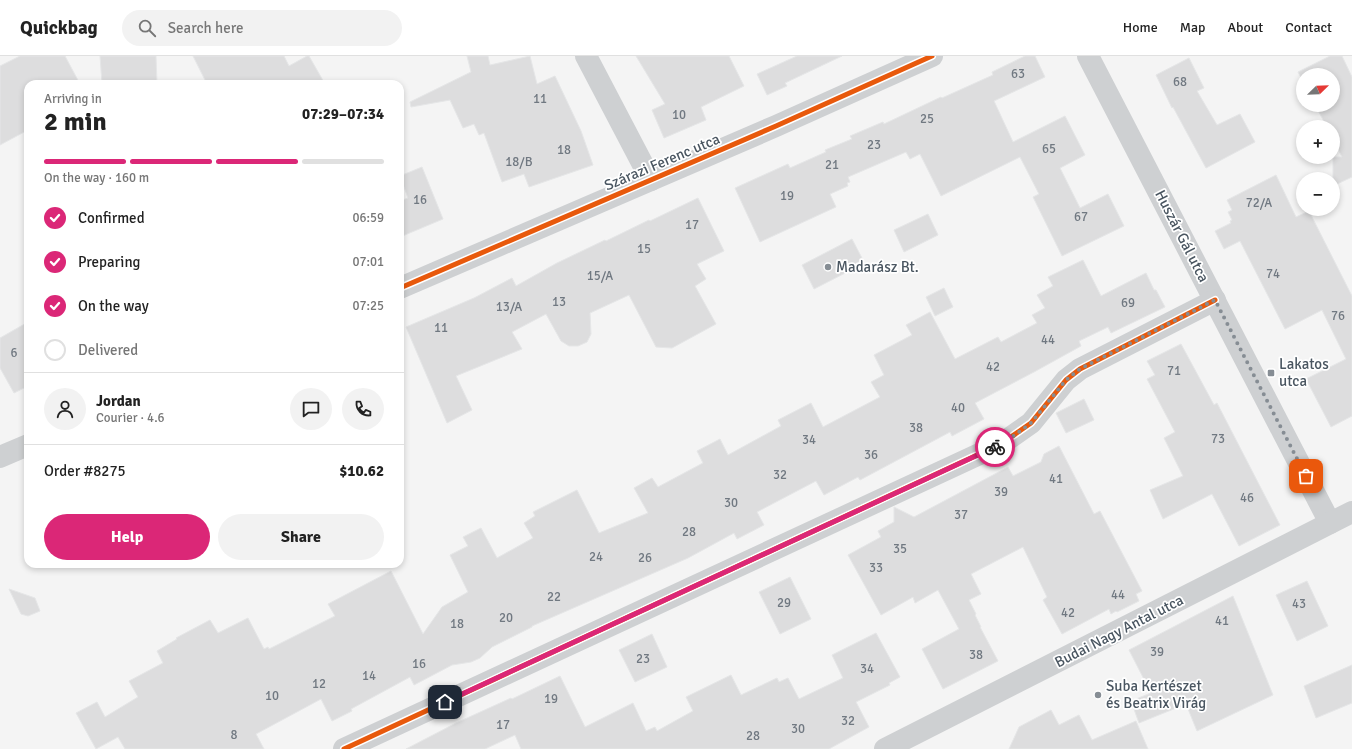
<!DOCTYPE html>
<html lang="en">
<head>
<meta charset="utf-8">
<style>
	body { margin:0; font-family:Signika,sans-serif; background:#f2f2f2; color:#222; height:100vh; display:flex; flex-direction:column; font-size:15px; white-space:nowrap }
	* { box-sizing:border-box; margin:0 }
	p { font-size:13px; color:#767676 }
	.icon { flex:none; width:22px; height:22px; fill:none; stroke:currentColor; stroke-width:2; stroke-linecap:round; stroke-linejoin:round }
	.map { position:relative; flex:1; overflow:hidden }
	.sheet { position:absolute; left:24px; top:24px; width:380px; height:488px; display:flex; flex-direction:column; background:#fff; border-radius:12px; box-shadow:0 2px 6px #0003 }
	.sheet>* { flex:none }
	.needle { width:26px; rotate:67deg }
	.tools { position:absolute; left:1296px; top:12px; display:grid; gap:8px }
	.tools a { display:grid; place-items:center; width:44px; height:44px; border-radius:50%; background:#fff; box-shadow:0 2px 6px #0003; font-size:20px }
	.pin { position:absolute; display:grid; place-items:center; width:34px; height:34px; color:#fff; margin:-17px; border-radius:8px; box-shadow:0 2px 6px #0006 }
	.courier { position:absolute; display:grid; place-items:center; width:40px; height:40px; margin:-20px; border:3px solid #db2777; border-radius:50%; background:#fff; color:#222; box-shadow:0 1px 5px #0007 }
	.head em { font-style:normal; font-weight:800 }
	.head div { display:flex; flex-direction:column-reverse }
	.head { display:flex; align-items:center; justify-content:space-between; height:68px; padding:0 20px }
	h1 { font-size:26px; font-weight:800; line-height:30px }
	.bar { display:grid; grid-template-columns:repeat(4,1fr); gap:6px 4px; align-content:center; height:48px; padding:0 20px }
	.bar i { height:5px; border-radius:3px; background:#e0e0e0 }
	.bar .on { background:#db2777 }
	.bar p { grid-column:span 4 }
	.line { display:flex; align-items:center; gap:10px; padding:0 20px; border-top:1px solid #e0e0e0 }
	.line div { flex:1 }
	.round { display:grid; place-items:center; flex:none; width:42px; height:42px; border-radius:21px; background:#f2f2f2 }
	ol { padding:0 20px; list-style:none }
	li { display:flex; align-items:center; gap:12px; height:44px }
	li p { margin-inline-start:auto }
	li .icon { padding:4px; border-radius:50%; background:#db2777; color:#fff; stroke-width:4 }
	li:last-child { color:#767676 }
	li i { width:22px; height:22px; border:2px solid #e0e0e0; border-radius:50% }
	.cta { display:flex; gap:8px; margin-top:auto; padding:8px 20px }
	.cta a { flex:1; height:46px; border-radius:24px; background:#db2777; color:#fff; font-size:16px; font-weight:800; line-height:46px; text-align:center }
	.cta a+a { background:#f2f2f2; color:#222 }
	header { display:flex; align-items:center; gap:24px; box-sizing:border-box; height:56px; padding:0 20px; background:#fff; border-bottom:1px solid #e0e0e0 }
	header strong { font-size:19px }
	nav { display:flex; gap:22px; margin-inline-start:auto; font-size:14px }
	.search { width:280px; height:36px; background:#f2f2f2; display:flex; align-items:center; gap:10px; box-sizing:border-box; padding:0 14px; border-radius:22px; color:#767676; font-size:15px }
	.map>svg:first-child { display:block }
	.building { fill:#ddddde; stroke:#e5e6e7 }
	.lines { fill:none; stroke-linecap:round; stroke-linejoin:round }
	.minor { stroke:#ced0d2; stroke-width:22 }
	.cycleway-casing { stroke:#fff; stroke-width:8 }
	.cycleway { stroke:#e8590c; stroke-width:5 }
	.done { stroke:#868d94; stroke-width:4; stroke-dasharray:0 7.2 }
	.route { stroke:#db2777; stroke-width:5 }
	.poi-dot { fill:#868d94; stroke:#fff; stroke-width:1.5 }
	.labels { text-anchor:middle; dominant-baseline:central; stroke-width:3.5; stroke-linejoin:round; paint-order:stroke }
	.number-label { font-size:13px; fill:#707881 }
	.street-label { font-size:15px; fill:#4a5661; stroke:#fff }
	.poi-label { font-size:15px; fill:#4a5661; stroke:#fff; text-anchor:start }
</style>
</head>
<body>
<header>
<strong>Quickbag</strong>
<div class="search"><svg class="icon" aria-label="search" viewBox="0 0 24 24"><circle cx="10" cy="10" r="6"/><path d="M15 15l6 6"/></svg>Search here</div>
<nav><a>Home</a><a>Map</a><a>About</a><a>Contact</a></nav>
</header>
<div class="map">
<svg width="1352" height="693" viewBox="0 0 1352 693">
	<rect width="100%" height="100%" fill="#f4f4f4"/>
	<g class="building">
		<path d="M20 0H65L80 28H28V74L0 89V10Z"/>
		<path d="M100 0H156L157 28H133L132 26 102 28Z"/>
		<path d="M193 0H284L289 10 307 0H309L325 28H207Z"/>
		<path d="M467 0H488L490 9 530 0 537 28 555 20 581 75 593 109 529 131 524 118 502 126 484 77 479 79 474 68 463 72 450 44 411 51 410 46 471 16Z"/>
		<path d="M636 0H729L744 30 701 51 706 64 664 82 652 54 665 48Z"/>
		<path d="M797 0H842L785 27 787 30 767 39 757 18Z"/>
		<path d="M1025 0H1035L1045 21 994 45 1013 86 1065 60 1085 99 1060 112 1080 152 1108 138 1124 170 1062 200 1033 141 1039 138 1020 101 941 140 920 98 910 103 906 96 848 121 850 126 847 127 848 130 830 138 836 151 760 186 735 132 788 108 790 112 826 96 825 94 852 83 850 80 883 66 884 68 941 41 942 42 993 19 992 16Z"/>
		<path d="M1330 0H1342L1352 21V121L1333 130V101H1342L1333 83V71H1327L1315 49H1333V19H1303V25L1298 16Z"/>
		<path d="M1189 2 1204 32 1197 35 1217 69 1240 58 1255 86 1206 112 1173 51 1172 52 1156 19Z"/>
		<path d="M422 111 443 163 400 181V145L408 142 400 120Z"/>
		<path d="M1276 119 1296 161 1309 155 1352 240V360L1331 371 1306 323 1346 303 1322 254 1285 273 1240 185 1224 193 1215 175 1231 167 1230 165 1232 164 1228 156 1232 154 1227 144Z"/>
		<path d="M698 142 724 195 697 208 706 223 695 230 716 268 672 292 656 291 629 239 590 257 591 278 587 286 578 290H569L561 285 546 258 512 276 522 293 456 320 472 354 447 367 406 271 474 242 512 222 516 230 557 207 605 184 606 185 649 164 650 165Z"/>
		<path d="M928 158 938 179 904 196 894 174Z"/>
		<path d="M852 183 863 204 852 209 853 213 814 233 802 209Z"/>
		<path d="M1083 204 1101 240 1146 217 1154 234H1156L1165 251 1111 277 1108 271 1079 285 1081 290 1034 316 975 347 984 363 952 380 950 376 860 424 858 421 824 439 816 425 757 456 764 469 737 483 734 477 688 502 532 570V571L492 591 480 602 471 606 452 609 414 629 410 621 351 653 352 655 332 665 321 643 256 678 264 693H125L118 681 96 693 76 657 97 646 105 661 138 641 129 625 163 607 157 595 177 583 176 582 210 564 218 577 248 562 264 593 268 591 269 593 335 560 328 548 391 515 423 578 442 551 468 536 450 499 468 490 463 481 481 472 497 502 533 482 524 467 535 460 533 456 577 434 599 477 648 457 634 432 652 422 658 431 703 407 697 395 720 383 728 399 781 370 778 364 811 347 823 371 880 341 871 326 884 319 874 299 912 279 906 269 930 256 955 303 998 281 1001 286 1037 267 1032 259 1045 252 1037 239 1053 230 1048 221Z"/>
		<path d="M944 232 953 251 935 260 926 241Z"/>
		<path d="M28 266V330L14 337 0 312V282Z"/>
		<path d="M1181 288 1214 349 1217 347 1280 469 1239 490 1212 438 1163 463 1150 434 1183 420 1164 382 1175 376 1147 323 1155 319 1147 305Z"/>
		<path d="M1084 343 1094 364 1066 377 1056 357Z"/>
		<path d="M1059 390 1094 458 1100 455 1142 535 1136 538 1139 545 1117 556 1116 555 1111 558 1109 553 1062 578 1043 544 1047 541 1023 491 971 518 981 538 969 544 976 558 975 559 981 571H980L998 605 943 633 922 593 959 573 938 534 915 547 913 541 881 559 848 499 881 481 878 475 894 466V451L914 461 1008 411 1013 420 1041 406 1044 398Z"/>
		<path d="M790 521 811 563 780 578 759 536Z"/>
		<path d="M1307 525 1328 570 1297 585 1276 539Z"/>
		<path d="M9 533 35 542 40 555 28 560 21 558Z"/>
		<path d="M1233 540 1273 639 1197 675 1186 648 1139 667 1131 645 1151 637 1129 594Z"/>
		<path d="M876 577 900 621 889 627 890 629 856 646 869 671 829 693H521L515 679 485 693H406L456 667 511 642 512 643 560 620 585 671 633 647 646 675 655 671 657 675 693 655 686 641 731 619 741 639 777 622 779 626 788 622 799 643 843 622 832 599Z"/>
		<path d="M652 578 667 611 635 626 619 594Z"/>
		<path d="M1352 609V647L1316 662 1304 630Z"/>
		<path d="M1051 654 1059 669 1079 659 1092 684 1136 665 1148 693H1009L1019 671Z"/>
	</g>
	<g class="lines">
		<g class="minor">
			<path d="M586 0 651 124"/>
			<path d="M1088 0 1330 467"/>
			<path d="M400 232 776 70 932 0"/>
			<path d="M0 401 28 389"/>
			<path d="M344 693 1001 388 1031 367 1066 324 1080 313 1215 244"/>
			<path d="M885 693 1352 456"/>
		</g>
		<defs>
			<g id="cycleway">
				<path d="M400 232 776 70 932 0"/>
				<path d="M344 693 1001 388 1031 367 1066 324 1080 313 1215 244"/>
			</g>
		</defs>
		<use href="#cycleway" class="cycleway-casing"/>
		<use href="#cycleway" class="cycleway"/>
	</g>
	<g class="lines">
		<path class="done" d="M995 391 1008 384 1031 367 1066 324 1080 313 1215 244 1306 420"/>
		<path class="route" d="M445 646 995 391"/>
	</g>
	<g class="poi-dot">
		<circle cx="828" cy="211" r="4"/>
		<rect x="1267" y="313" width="8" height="8" rx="2"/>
		<circle cx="1098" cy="639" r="4"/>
	</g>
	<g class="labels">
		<g class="number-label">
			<text x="1018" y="18">63</text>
			<text x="1180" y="26">68</text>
			<text x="540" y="43">11</text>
			<text x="679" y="59">10</text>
			<text x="927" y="63">25</text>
			<text x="874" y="89">23</text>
			<text x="1049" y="93">65</text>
			<text x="564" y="94">18</text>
			<text x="519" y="106">18/B</text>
			<text x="832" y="109">21</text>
			<text x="787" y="140">19</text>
			<text x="420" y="144">16</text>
			<text x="1259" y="147">72/A</text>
			<text x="1081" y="161">67</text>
			<text x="692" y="169">17</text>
			<text x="644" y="193">15</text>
			<text x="1273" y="218">74</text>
			<text x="600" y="220">15/A</text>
			<text x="559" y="246">13</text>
			<text x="1128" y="247">69</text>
			<text x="509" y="251">13/A</text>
			<text x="1338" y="260">76</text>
			<text x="441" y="272">11</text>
			<text x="1048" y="284">44</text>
			<text x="14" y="297">6</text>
			<text x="993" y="311">42</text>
			<text x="1174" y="315">71</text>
			<text x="958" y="352">40</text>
			<text x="916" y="372">38</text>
			<text x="1218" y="383">73</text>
			<text x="809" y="384">34</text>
			<text x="871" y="399">36</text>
			<text x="780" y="419">32</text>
			<text x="1056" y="423">41</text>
			<text x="1001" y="436">39</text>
			<text x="1247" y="442">46</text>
			<text x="731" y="447">30</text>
			<text x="961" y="459">37</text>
			<text x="689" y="476">28</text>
			<text x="900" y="493">35</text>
			<text x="596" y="501">24</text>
			<text x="645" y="502">26</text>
			<text x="876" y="512">33</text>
			<text x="1118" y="539">44</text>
			<text x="554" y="541">22</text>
			<text x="784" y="547">29</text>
			<text x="1299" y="548">43</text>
			<text x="1068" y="557">42</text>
			<text x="506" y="562">20</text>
			<text x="1222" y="565">41</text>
			<text x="457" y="568">18</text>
			<text x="1157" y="596">39</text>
			<text x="976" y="599">38</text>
			<text x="643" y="603">23</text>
			<text x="419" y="608">16</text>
			<text x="867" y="613">34</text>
			<text x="369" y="620">14</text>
			<text x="319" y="628">12</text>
			<text x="272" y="640">10</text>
			<text x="551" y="643">19</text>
			<text x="848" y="665">32</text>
			<text x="503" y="669">17</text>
			<text x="798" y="673">30</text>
			<text x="234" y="679">8</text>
			<text x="753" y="680">28</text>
		</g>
		<g class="street-label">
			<text transform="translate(662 106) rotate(-23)">Szárazi Ferenc utca</text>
			<text transform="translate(1182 180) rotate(63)">Huszár Gál utca</text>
			<text transform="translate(1119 575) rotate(-27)">Budai Nagy Antal utca</text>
		</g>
		<g class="poi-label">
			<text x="836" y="211">Madarász Bt.</text>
			<text x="1279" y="308">Lakatos<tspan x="1279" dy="17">utca</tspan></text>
			<text x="1106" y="630">Suba Kertészet<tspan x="1106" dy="17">és Beatrix Virág</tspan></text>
		</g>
	</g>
</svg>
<div class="tools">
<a><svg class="needle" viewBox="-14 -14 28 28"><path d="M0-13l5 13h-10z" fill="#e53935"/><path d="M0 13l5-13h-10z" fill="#767676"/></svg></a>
<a>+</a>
<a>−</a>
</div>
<div class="pin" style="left:1306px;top:420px;background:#ea580c"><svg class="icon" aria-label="bag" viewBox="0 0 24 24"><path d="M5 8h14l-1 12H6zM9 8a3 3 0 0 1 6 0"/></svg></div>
<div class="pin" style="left:445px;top:646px;background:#1f2937"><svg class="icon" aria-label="home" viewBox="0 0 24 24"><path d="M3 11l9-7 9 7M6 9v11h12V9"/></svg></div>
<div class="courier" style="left:995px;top:391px"><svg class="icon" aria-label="bike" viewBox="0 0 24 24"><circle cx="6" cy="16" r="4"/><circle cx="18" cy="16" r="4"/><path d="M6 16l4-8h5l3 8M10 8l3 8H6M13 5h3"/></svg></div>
<section class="sheet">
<div class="head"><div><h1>2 min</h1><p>Arriving in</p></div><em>07:29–07:34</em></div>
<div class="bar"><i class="on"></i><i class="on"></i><i class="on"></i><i></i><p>On the way · 160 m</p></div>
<ol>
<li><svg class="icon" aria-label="check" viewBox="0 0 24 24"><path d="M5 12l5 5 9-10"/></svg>Confirmed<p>06:59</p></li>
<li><svg class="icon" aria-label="check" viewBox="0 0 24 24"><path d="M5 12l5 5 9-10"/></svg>Preparing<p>07:01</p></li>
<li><svg class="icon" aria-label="check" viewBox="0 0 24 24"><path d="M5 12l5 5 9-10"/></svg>On the way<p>07:25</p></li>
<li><i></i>Delivered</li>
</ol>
<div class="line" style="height:72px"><a class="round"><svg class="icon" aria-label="person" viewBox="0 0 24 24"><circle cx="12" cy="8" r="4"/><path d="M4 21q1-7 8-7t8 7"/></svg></a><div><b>Jordan</b><p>Courier · 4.6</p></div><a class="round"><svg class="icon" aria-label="chat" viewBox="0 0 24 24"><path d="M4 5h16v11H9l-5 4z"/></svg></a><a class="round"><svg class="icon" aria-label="phone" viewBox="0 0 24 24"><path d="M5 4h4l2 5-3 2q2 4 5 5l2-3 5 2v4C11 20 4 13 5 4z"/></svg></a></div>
<div class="line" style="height:52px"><div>Order #8275</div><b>$10.62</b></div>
<div class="cta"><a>Help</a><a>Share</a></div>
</section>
</div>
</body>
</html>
